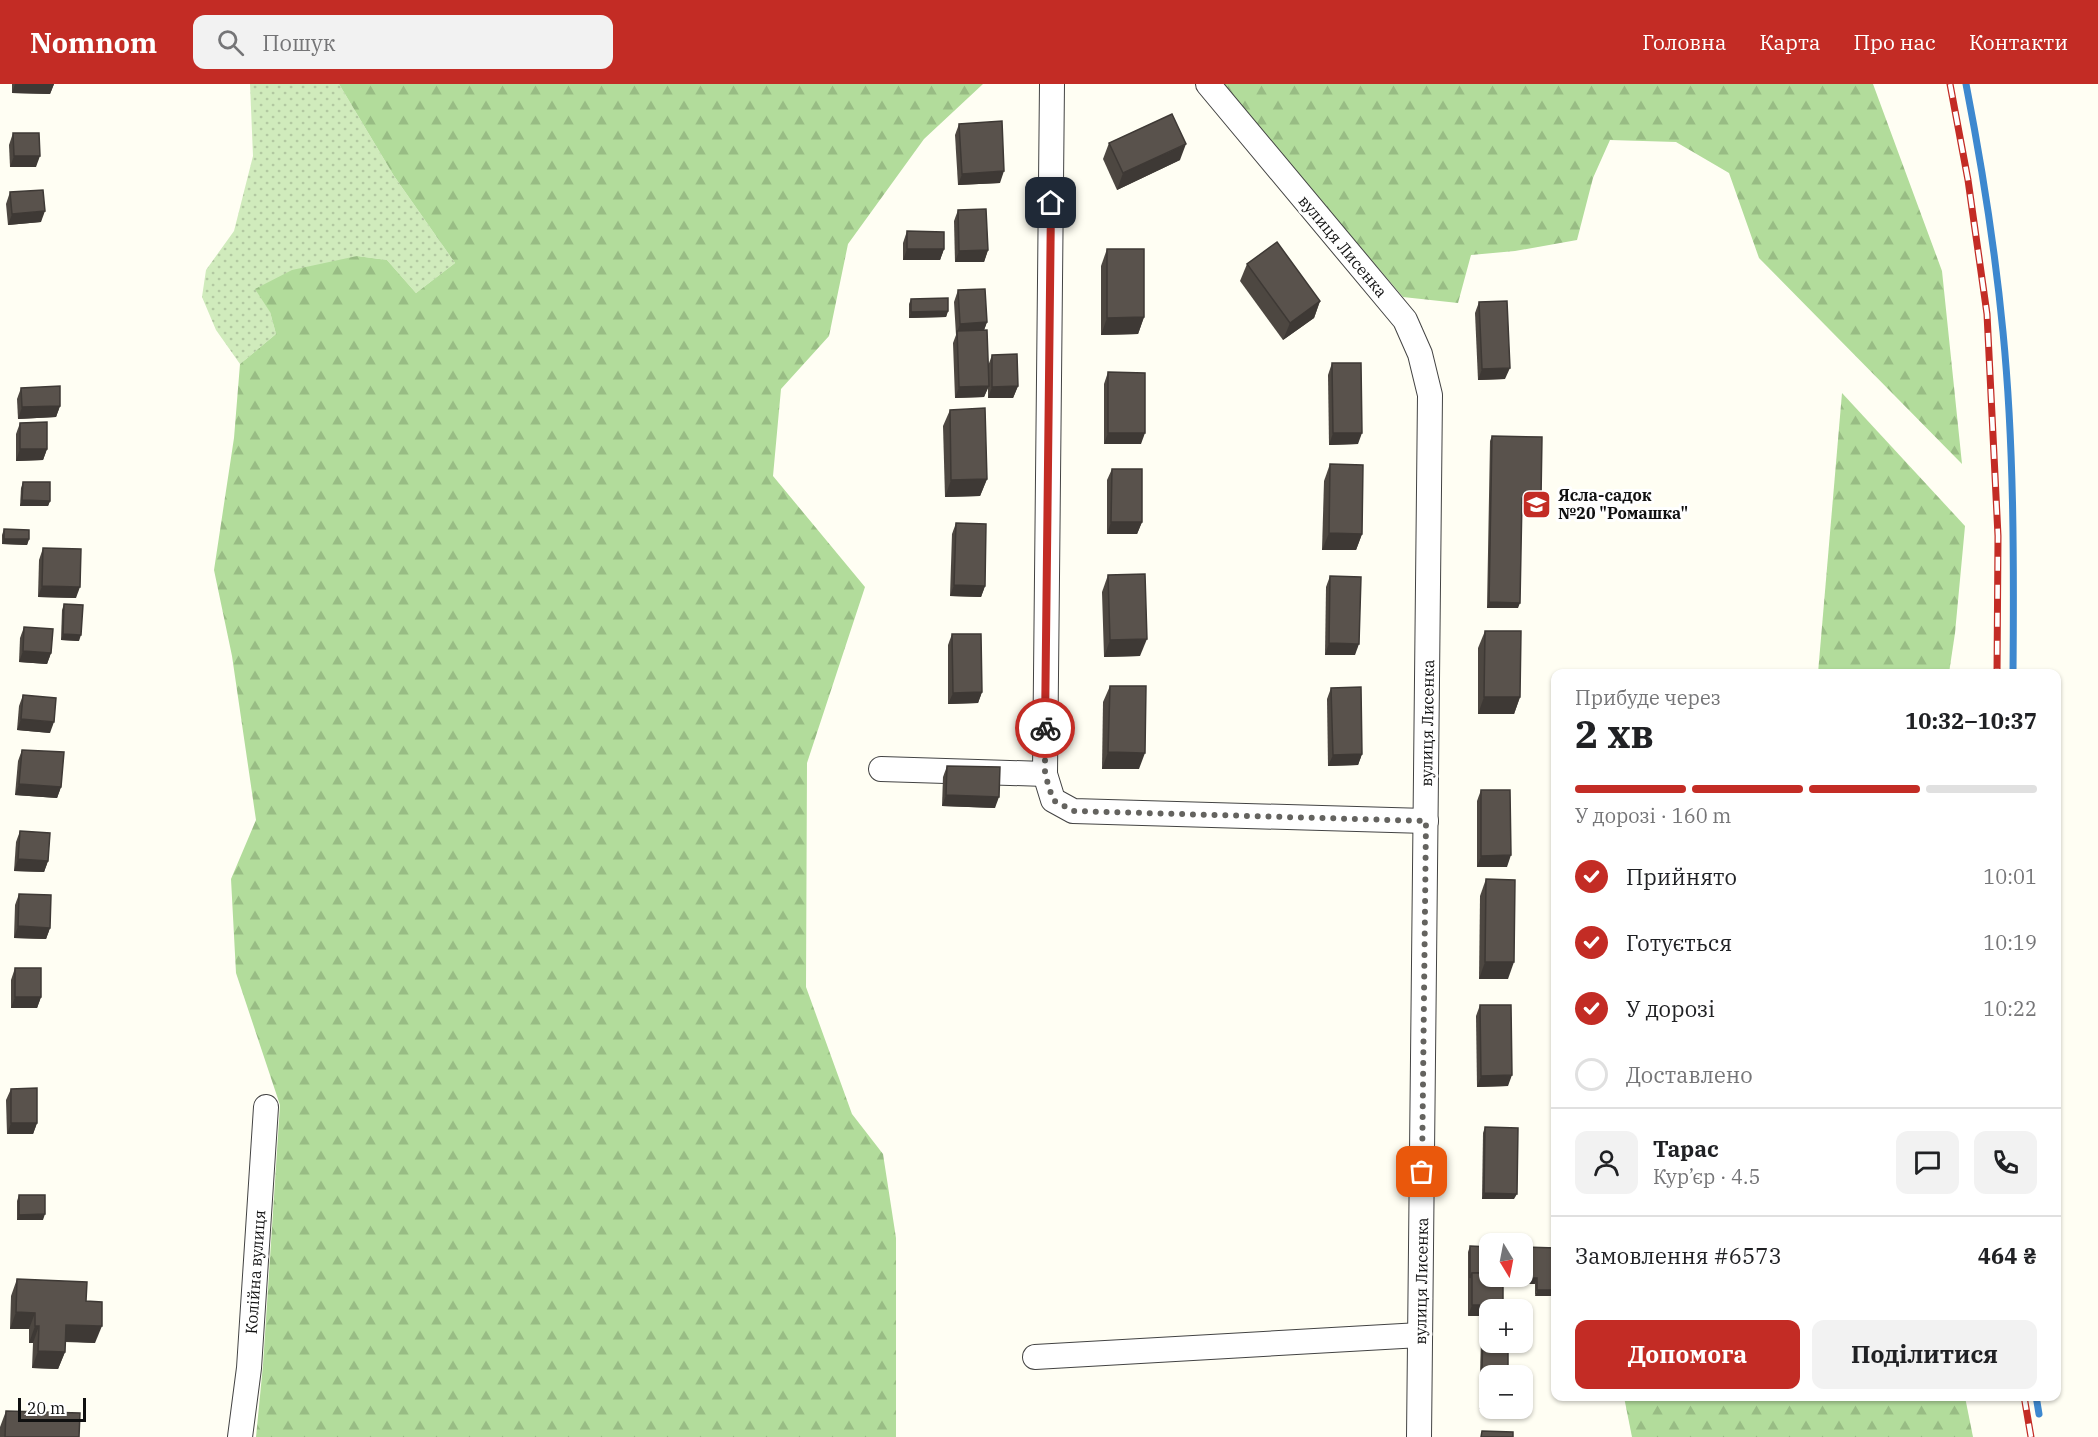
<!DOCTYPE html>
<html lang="uk">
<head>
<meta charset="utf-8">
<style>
	body { margin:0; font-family:"IBM Plex Serif",serif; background:#f2f2f2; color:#202124; height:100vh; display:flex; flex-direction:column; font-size:22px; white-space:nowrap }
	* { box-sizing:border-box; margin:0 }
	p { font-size:20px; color:#757577 }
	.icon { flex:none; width:33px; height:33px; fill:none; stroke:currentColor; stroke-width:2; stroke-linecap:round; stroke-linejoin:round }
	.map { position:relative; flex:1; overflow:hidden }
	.panel { position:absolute; left:1551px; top:585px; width:510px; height:732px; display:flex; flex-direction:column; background:#fff; border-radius:12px; box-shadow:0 2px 4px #0004 }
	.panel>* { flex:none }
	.needle { width:39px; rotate:170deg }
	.tools { position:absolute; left:1479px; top:1149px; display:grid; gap:12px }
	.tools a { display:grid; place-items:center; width:54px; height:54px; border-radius:12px; background:#fff; box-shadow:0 2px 4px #0004; font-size:30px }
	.scale { position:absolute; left:18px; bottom:15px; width:68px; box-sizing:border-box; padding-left:6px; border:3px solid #101010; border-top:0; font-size:16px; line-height:21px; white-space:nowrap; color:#101010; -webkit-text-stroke:4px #fff; paint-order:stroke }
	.pin { position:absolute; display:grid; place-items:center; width:51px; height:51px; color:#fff; margin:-26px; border-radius:12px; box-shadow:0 3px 9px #0006 }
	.courier { position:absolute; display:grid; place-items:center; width:60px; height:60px; margin:-30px; border:4px solid #c32c25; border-radius:50%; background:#fff; color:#222; box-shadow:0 2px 8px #0007 }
	.headline em { font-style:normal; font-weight:700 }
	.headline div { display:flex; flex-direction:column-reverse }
	.headline { display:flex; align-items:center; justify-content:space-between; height:102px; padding:0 24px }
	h1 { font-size:39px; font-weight:700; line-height:45px }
	.bar { display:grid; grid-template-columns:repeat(4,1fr); gap:9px 6px; align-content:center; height:72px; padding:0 24px }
	.bar i { height:8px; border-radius:4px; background:#e0e0e0 }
	.bar .active { background:#c32c25 }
	.bar p { grid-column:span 4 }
	.line { display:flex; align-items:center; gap:15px; padding:0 24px; border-top:2px solid #e0e0e0 }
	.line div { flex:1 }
	.round { display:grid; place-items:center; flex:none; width:63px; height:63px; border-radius:12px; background:#f2f2f2 }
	ol { padding:0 24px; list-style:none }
	li { display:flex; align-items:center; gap:18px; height:66px }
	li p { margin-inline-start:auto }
	li .icon { padding:6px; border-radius:50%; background:#c32c25; color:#fff; stroke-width:4 }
	li:last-child { color:#757577 }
	li i { width:33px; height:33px; border:3px solid #e0e0e0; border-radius:50% }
	.action { display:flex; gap:12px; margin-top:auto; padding:12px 24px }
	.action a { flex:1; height:69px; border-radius:12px; background:#c32c25; color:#fff; font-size:24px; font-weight:700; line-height:69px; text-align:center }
	.action a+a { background:#f2f2f2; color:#202124 }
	header { display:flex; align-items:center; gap:36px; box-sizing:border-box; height:84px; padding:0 30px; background:#c32c25; color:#fff }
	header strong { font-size:28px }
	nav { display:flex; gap:33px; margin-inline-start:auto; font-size:21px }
	.search { width:420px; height:54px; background:#f2f2f2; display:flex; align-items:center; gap:15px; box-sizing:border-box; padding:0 21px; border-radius:12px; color:#757577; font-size:22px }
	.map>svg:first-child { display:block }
	.grass { fill:url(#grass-dots) }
	.forest { fill:url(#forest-firs) }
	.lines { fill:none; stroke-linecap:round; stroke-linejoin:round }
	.stream { stroke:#3d88cf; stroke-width:7 }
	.minor-casing { stroke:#434343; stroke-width:26 }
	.minor { stroke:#fff; stroke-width:24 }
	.rail-casing { stroke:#c32c25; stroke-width:7 }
	.rail { stroke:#fff; stroke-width:4.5; stroke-dasharray:14; stroke-linecap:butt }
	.wall { fill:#4d4741 }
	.shaded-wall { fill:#3e3935 }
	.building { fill:#59524c; stroke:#3e3935; stroke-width:1.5 }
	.done { stroke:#64635f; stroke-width:6; stroke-dasharray:0 10.8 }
	.route { stroke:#c32c25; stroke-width:8 }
	.labels { text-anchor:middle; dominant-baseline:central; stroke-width:6; stroke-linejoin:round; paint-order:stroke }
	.street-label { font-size:16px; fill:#101010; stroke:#fff }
	.poi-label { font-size:16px; font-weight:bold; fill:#101010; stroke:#fff; text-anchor:start }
</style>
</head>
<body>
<header>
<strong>Nomnom</strong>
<div class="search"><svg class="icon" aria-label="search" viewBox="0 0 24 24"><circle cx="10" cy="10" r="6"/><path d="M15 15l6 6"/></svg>Пошук</div>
<nav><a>Головна</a><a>Карта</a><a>Про нас</a><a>Контакти</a></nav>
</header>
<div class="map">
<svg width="2098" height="1353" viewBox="0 0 2098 1353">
	<defs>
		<pattern id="grass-dots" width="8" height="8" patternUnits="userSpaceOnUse" patternTransform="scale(1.5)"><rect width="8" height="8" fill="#d0ebbc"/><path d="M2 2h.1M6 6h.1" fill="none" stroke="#b2c8a1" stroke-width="1.8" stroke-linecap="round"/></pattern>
		<pattern id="forest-firs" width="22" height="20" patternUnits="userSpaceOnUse" patternTransform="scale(1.5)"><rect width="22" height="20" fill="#b2dc9b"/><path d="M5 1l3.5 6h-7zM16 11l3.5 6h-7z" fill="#98bc84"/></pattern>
	</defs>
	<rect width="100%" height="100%" fill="#fffef3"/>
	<path class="grass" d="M250 0H339L394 92 455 179 416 209 387 176 357 172 270 228 276 250 240 280 216 246 202 213 206 186 234 147 253 72Z"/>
	<g class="forest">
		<path d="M339 0H983L924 55 848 160 829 252 781 305 773 392 865 503 807 679 806 903 852 1030 883 1070 896 1154V1353H256L263 1281 280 1021 236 889 231 795 256 736 232 572 214 486 234 354 240 280 276 250 270 228 255 205 292 186 357 172 387 176 416 209 455 179 394 92Z"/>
		<path d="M1221 0H1873L1942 187 1962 380 1759 174 1729 89 1676 58 1610 56 1593 94 1577 156 1515 167 1471 171 1458 219 1403 213Z"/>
		<path d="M1842 309 1965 442 1955 549 1949 589H1818Z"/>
		<path d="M1624 1313H1965L1973 1353H1632Z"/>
	</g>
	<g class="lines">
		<g class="stream">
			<path d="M1966 0C1982 82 1995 165 2003 248 2014 361 2014 476 2013 590"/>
			<path d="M2036 1312 2039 1330"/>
		</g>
		<defs>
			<g id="minor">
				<path d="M1052 0 1045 690 1053 716 1073 727 1426 737"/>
				<path d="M1208 0 1405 236 1420 270 1430 311 1419 1353"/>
				<path d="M881 685 1045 690"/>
				<path d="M1035 1273 1420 1251"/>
				<path d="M240 1353 249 1284 266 1023"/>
			</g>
		</defs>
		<use href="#minor" class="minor-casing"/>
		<use href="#minor" class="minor"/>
		<defs>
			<g id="rail">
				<path d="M1950 0 1968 96 1987 230 1998 452 1997 590"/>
				<path d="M2024 1312 2031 1353"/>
			</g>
		</defs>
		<use href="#rail" class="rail-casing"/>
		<use href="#rail" class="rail"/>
	</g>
	<g class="wall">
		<path d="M12 0H54L50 10 12 9Z"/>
		<path d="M959 40 1000 99 958 101 955 51Z"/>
		<path d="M13 49 36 83H10L9 61Z"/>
		<path d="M1109 59 1180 76 1117 106 1103 75Z"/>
		<path d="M10 108 41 138 8 141 6 120Z"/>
		<path d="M958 126 988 166 984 178H955L954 137Z"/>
		<path d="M907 147 944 165 940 176H903V159Z"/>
		<path d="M1107 165 1144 233 1138 250 1101 251V182Z"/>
		<path d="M1247 180 1320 217 1314 234 1283 256 1240 197Z"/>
		<path d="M958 206 987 238 984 246 988 282 992 271 1018 302 1013 314H988V303L984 313 955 314 953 259 956 251 954 218Z"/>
		<path d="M911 215 948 227 946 233 909 234V220Z"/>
		<path d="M1479 218 1505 295 1478 296 1475 229Z"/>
		<path d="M1332 279 1358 360 1329 361 1328 291Z"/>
		<path d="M1108 288 1141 360H1104V300Z"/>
		<path d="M21 304 60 322 56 333 18 335 17 315Z"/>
		<path d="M950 326 987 395 980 412 945 413 943 342Z"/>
		<path d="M20 339 47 365 43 376 16 377V350Z"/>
		<path d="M1492 352 1539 420H1522L1518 524H1487L1490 357Z"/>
		<path d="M1330 380 1362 450 1356 466H1322L1324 397Z"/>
		<path d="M1112 385 1142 438 1137 450H1107V396Z"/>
		<path d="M23 398 50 417 48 422H20L21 404Z"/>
		<path d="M956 439 985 502 981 513 950 512 952 450Z"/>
		<path d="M4 445 29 455 27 461 2 460V451Z"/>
		<path d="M43 464 76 514 38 513 39 476Z"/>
		<path d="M1108 491 1140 572 1104 573 1102 508Z"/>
		<path d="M1330 492 1355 571H1325L1326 503Z"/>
		<path d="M64 520 79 557 61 556 62 526Z"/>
		<path d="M24 543 51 569 47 580 19 578 20 554Z"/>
		<path d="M1485 547 1520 613 1514 630H1478V564Z"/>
		<path d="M952 550 982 608 978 619 948 620V561Z"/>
		<path d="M1110 602 1139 685H1102L1103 618Z"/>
		<path d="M1331 604 1362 670 1358 681 1328 682 1327 615Z"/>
		<path d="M23 611 50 649 17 646 19 622Z"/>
		<path d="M22 666 61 703 57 714 15 711 18 677Z"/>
		<path d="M947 682 995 724 942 722 943 693Z"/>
		<path d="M1481 706 1507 783H1477V717Z"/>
		<path d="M20 747 48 777 44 788 14 787 16 758Z"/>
		<path d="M1486 795 1508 895H1479L1480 812Z"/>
		<path d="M19 810 50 844 46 855 14 854 15 821Z"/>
		<path d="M15 884 41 913 37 924H11V896Z"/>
		<path d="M1480 921 1508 1002 1477 1003 1476 932Z"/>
		<path d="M11 1005 37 1039 33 1050H7L6 1016Z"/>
		<path d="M1485 1043 1514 1115H1482L1483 1049Z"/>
		<path d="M19 1111 43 1136H17V1117Z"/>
		<path d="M1470 1162 1556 1164 1535 1212V1200H1503L1468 1232V1168Z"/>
		<path d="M17 1195 86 1217 95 1259 65 1258V1268L58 1285 32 1284 33 1259H29V1245H10L11 1212Z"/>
		<path d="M1483 1249 1505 1325H1479L1481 1255Z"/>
		<path d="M6 1327 79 1353H0V1343Z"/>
	</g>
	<g class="shaded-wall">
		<path d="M15 0H54L50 10 12 9Z"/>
		<path d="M1186 60 1180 76 1117 106 1123 89Z"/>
		<path d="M14 72H40L36 83H10Z"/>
		<path d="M1004 87 1000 99 958 101 962 90Z"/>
		<path d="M45 127 41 138 8 141 12 130Z"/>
		<path d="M907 165H944L940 176H903Z"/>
		<path d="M988 166 984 178H955L959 167Z"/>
		<path d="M1320 217 1314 234 1283 256 1290 239Z"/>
		<path d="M948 227 946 233 909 234 911 228Z"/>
		<path d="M1144 233 1138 250 1101 251 1107 234Z"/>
		<path d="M987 238 983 249 957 247 956 251 960 240Z"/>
		<path d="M1510 284 1505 295 1478 296 1482 285Z"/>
		<path d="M989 302 984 313 955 314 959 303Z"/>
		<path d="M1018 302 1013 314H988L992 303Z"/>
		<path d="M60 322 56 333 18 335 22 323Z"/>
		<path d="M1108 349H1145L1141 360H1104Z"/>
		<path d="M1333 349H1362L1358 360 1329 361Z"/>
		<path d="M20 365H47L43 376 16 377Z"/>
		<path d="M987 395 980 412 945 413 951 396Z"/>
		<path d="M1522 414H1541L1539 420H1520Z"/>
		<path d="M22 416 50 417 48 422H20Z"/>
		<path d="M1111 438H1142L1137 450H1107Z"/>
		<path d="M1329 449 1362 450 1356 466H1322Z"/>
		<path d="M4 455H29L27 461 2 460Z"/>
		<path d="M954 501 985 502 981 513 950 512Z"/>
		<path d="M42 502 80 503 76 514 38 513Z"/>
		<path d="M1489 518 1520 519 1518 524H1487Z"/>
		<path d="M63 550 81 551 79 557 61 556Z"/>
		<path d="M1147 555 1140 572 1104 573 1110 556Z"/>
		<path d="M1329 559 1359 560 1355 571H1325Z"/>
		<path d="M23 567 51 569 47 580 19 578Z"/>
		<path d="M982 608 978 619 948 620 953 609Z"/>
		<path d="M1484 613H1520L1514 630H1478Z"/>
		<path d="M21 635 54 638 50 649 17 646Z"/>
		<path d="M1108 668 1145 669 1139 685H1102Z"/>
		<path d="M1362 670 1358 681 1328 682 1333 671Z"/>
		<path d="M19 700 61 703 57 714 15 711Z"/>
		<path d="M946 711 999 713 995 724 942 722Z"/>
		<path d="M1511 771 1507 783H1477L1481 772Z"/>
		<path d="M18 775 48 777 44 788 14 787Z"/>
		<path d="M18 842 50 844 46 855 14 854Z"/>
		<path d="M1485 878H1514L1508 895H1479Z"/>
		<path d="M15 913H41L37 924H11Z"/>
		<path d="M1512 991 1508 1002 1477 1003 1481 992Z"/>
		<path d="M11 1039H37L33 1050H7Z"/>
		<path d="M1484 1109 1517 1110 1514 1115H1482Z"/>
		<path d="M45 1130 43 1136H17L19 1131Z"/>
		<path d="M1472 1194H1537L1535 1200H1472Z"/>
		<path d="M1537 1206H1556V1212H1535Z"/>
		<path d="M1472 1221H1503L1502 1226H1490V1232H1468Z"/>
		<path d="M16 1228 35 1229 29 1245H10Z"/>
		<path d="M66 1241 102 1242 95 1259 60 1257Z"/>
		<path d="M35 1242H39L33 1259H29Z"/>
		<path d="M38 1267 65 1268 58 1285 32 1284Z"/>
		<path d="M1481 1319H1490V1324H1505V1325H1479Z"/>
	</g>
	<g class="building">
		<path d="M1172 30 1186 60 1123 89 1109 59Z"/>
		<path d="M1002 37 1004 87 962 90 959 40Z"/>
		<path d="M13 49H39L40 72H14Z"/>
		<path d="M43 106 45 127 12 130 10 108Z"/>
		<path d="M986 125 988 166 959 167 958 126Z"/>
		<path d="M907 147 944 148V165H907Z"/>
		<path d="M1277 158 1320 217 1290 239 1247 180Z"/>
		<path d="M1107 165H1144V233L1107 234Z"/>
		<path d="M985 205 987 238 960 240 958 206Z"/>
		<path d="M948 214V227L911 228V215Z"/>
		<path d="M1507 217 1510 284 1482 285 1479 218Z"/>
		<path d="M987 246 989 302 959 303 957 247Z"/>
		<path d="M1017 270 1018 302 992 303V271Z"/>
		<path d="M1332 279H1361L1362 349H1333Z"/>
		<path d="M1108 288 1145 289V349H1108Z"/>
		<path d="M60 302V322L22 323 21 304Z"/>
		<path d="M985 324 987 395 951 396 950 326Z"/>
		<path d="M47 338V365H20V339Z"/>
		<path d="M1492 352 1542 353 1541 414H1522L1520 519 1489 518Z"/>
		<path d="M1330 380 1363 381 1362 450 1329 449Z"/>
		<path d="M1112 385H1142V438H1111Z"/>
		<path d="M23 398H50V417L22 416Z"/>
		<path d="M956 439 986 440 985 502 954 501Z"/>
		<path d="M4 445 29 446V455H4Z"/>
		<path d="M43 464 81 465 80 503 42 502Z"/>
		<path d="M1145 490 1147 555 1110 556 1108 491Z"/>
		<path d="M1330 492 1361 493 1359 560 1329 559Z"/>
		<path d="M64 520 83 521 81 551 63 550Z"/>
		<path d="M24 543 53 545 51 569 23 567Z"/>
		<path d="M1485 547H1521L1520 613H1484Z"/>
		<path d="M952 550H981L982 608 953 609Z"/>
		<path d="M1110 602H1146L1145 669 1108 668Z"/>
		<path d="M1361 603 1362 670 1333 671 1331 604Z"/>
		<path d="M23 611 56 614 54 638 21 635Z"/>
		<path d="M22 666 64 668 61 703 19 700Z"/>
		<path d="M947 682 1000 683 999 713 946 711Z"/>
		<path d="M1481 706H1510L1511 771 1481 772Z"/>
		<path d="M20 747 50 749 48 777 18 775Z"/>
		<path d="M1486 795 1515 796 1514 878H1485Z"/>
		<path d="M19 810 51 811 50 844 18 842Z"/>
		<rect x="15" y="884" width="26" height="29"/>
		<path d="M1480 921H1511L1512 991 1481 992Z"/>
		<path d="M37 1004V1039H11V1005Z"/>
		<path d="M1485 1043 1518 1044 1517 1110 1484 1109Z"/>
		<path d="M19 1111H45V1130L19 1131Z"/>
		<path d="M1470 1162 1490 1163V1189H1472L1470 1194Z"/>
		<path d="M1522 1163 1556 1164V1206H1537V1194H1503V1192H1522Z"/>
		<path d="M1472 1189H1490V1192H1503V1221H1472Z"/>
		<path d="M17 1195 87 1198 86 1217 102 1218V1242L66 1241 65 1268 38 1267 39 1242H35V1229L16 1228Z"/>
		<path d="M1483 1249 1490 1250V1258H1508V1292H1490V1319H1481Z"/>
		<path d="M6 1327 80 1329 79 1353H5Z"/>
		<path d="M1482 1347 1513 1348V1353H1481Z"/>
	</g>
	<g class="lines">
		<path class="done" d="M1045 644V690L1053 716 1073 727 1426 737 1422 1088"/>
		<path class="route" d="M1045 644 1051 119"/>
	</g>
	<defs>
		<symbol id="school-square" viewBox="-11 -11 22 22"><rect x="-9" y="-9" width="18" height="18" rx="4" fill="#c32c25" stroke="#fff"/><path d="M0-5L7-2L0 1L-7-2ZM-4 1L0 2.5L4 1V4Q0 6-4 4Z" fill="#fff"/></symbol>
	</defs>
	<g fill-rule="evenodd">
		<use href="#school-square" x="1520" y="404" width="33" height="33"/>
	</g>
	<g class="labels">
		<g class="street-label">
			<text transform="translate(1343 162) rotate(50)">вулиця Лисенка</text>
			<text transform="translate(1427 639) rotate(-89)">вулиця Лисенка</text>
			<text transform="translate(255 1188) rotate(-86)">Колійна вулиця</text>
			<text transform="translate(1421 1197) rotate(-89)">вулиця Лисенка</text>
		</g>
		<g class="poi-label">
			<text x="1558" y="411">Ясла-садок<tspan x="1558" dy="18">№20 "Ромашка"</tspan></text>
		</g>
	</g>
</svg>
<div class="tools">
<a><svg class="needle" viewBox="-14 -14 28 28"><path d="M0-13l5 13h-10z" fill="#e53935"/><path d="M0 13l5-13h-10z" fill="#757577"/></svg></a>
<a>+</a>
<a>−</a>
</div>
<div class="scale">20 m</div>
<div class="pin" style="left:1422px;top:1088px;background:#ea580c"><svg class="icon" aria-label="bag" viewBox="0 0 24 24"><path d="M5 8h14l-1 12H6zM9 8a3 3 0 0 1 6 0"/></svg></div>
<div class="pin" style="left:1051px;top:119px;background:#1f2937"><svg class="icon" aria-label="home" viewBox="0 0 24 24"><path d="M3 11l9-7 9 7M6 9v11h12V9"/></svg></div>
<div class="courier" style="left:1045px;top:644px"><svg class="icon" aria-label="bike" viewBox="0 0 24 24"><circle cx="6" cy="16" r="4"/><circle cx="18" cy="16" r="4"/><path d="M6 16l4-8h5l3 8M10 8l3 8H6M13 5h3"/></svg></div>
<section class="panel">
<div class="headline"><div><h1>2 хв</h1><p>Прибуде через</p></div><em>10:32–10:37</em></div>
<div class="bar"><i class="active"></i><i class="active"></i><i class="active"></i><i></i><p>У дорозі · 160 m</p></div>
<ol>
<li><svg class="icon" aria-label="check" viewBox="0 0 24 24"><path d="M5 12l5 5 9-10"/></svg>Прийнято<p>10:01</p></li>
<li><svg class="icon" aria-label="check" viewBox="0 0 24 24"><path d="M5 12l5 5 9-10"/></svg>Готується<p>10:19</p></li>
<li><svg class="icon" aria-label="check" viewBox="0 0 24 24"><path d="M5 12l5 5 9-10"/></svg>У дорозі<p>10:22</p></li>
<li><i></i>Доставлено</li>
</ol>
<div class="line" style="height:108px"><a class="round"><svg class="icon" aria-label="person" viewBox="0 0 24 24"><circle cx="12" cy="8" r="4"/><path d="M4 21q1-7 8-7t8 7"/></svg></a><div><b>Тарас</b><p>Кур’єр · 4.5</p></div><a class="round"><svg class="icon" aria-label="chat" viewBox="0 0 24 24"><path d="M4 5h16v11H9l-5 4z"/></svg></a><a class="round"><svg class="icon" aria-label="phone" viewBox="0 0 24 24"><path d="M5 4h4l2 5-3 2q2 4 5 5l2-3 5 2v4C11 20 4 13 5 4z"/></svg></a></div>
<div class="line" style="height:78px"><div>Замовлення #6573</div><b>464 ₴</b></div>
<div class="action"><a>Допомога</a><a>Поділитися</a></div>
</section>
</div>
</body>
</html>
